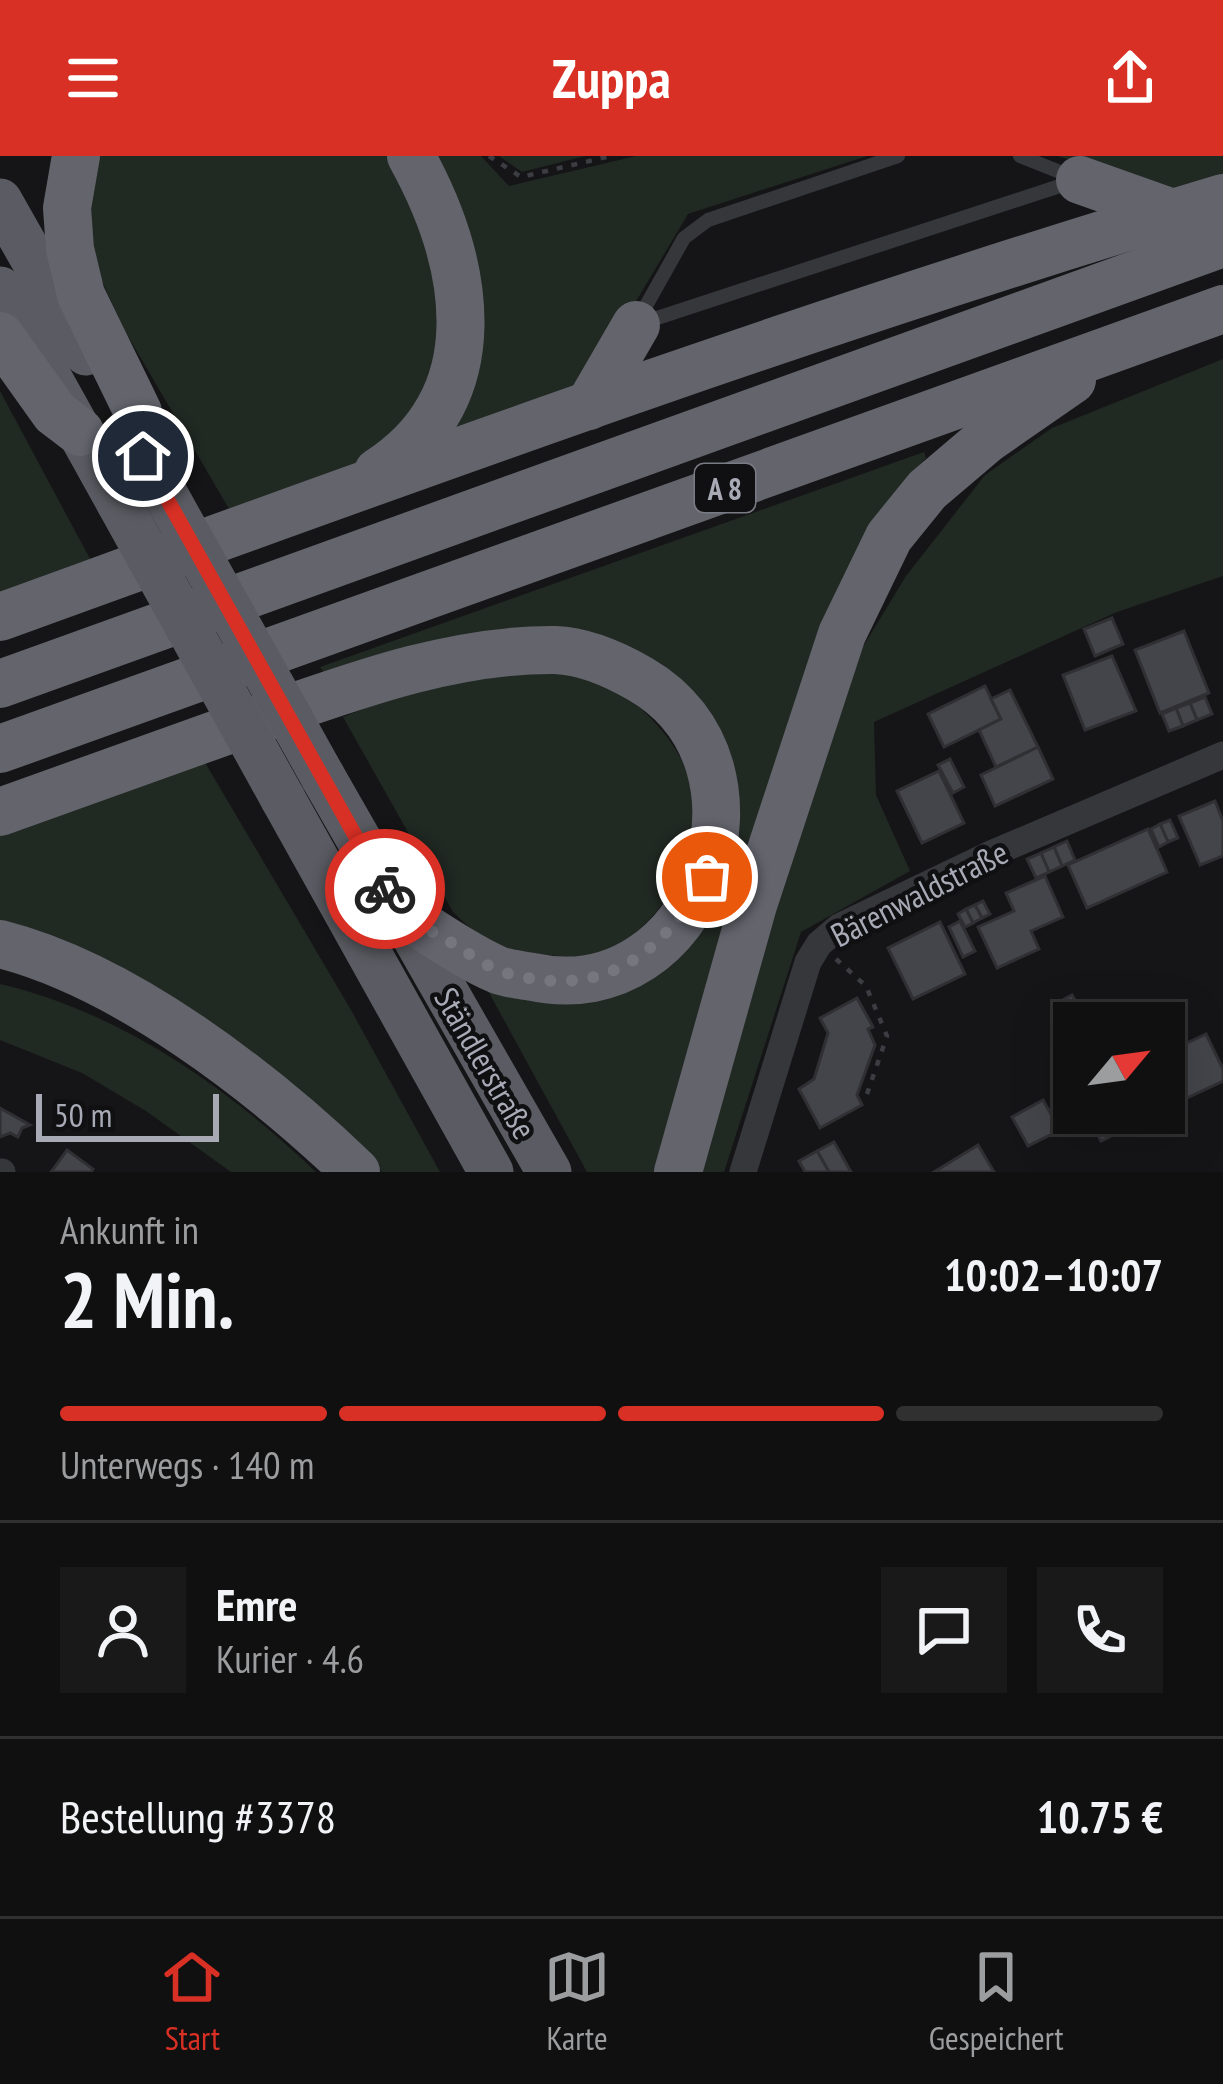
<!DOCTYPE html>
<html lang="de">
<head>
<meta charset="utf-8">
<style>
	body { margin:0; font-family:"PT Sans Narrow",sans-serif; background:#19191a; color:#f1f3f6; height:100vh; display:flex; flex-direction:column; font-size:45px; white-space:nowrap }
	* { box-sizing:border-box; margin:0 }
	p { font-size:39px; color:#9c9d9f }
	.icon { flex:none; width:66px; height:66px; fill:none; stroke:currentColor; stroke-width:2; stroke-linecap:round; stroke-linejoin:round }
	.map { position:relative; height:1016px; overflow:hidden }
	.details { display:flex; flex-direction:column; background:#101011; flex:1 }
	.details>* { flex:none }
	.needle { width:78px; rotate:61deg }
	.controls { position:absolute; left:1053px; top:846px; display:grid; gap:24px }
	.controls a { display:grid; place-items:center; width:132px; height:132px; border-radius:0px; background:#101011; box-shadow:0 12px 48px #0002,0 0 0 3px #303031; font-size:60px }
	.scale { position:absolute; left:36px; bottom:30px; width:183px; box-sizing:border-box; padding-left:12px; border:6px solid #a8abb6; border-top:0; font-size:33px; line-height:42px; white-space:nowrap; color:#a8abb6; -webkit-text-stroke:9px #101012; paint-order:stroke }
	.pin { position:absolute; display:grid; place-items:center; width:102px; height:102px; color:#fff; margin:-51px; border:6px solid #fff; border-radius:50%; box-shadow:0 3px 12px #0007 }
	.courier { position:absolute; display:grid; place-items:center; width:120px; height:120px; margin:-60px; border:9px solid #d93025; border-radius:50%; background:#fff; color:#222; box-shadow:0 3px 15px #0007 }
	.headline em { font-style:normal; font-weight:600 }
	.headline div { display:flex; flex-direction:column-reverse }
	.headline { display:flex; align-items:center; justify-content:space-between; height:204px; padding:0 60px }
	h1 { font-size:78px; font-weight:600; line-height:90px }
	.bar { display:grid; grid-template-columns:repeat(4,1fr); gap:18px 12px; align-content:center; height:144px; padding:0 60px }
	.bar i { height:15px; border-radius:9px; background:#303031 }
	.bar .selected { background:#d93025 }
	.bar p { grid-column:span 4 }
	.line { display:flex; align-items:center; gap:30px; padding:0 60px; border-top:3px solid #303031 }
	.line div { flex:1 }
	.round { display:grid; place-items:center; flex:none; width:126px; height:126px; border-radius:0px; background:#19191a }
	header { display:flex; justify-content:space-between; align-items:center; height:156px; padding:0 60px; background:#d93025; color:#fff; font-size:54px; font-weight:600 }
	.menu { display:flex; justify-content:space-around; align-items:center; height:168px; border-top:3px solid #303031; background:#101011; font-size:33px; color:#9c9d9f }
	.menu a { display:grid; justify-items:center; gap:6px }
	.menu .selected { color:#d93025 }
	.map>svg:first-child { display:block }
	.green { fill:#212923 }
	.building { fill:#44454a; stroke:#302f33; stroke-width:3 }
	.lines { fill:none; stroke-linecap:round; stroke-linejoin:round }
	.path { stroke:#3c3d42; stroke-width:4.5; stroke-dasharray:6 9; stroke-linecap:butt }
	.service { stroke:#36373b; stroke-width:14 }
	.minor { stroke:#36373b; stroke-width:27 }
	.trunk { stroke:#5b5c63; stroke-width:45 }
	.motorway { stroke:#63646c; stroke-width:48 }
	.trunk-bridge { stroke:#5b5c63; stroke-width:45 }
	.done { stroke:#75767e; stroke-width:12; stroke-dasharray:0 21.6 }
	.route { stroke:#d93025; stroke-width:15 }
	.labels { text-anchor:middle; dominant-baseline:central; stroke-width:9; stroke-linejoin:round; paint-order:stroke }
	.shield { fill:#101012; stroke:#7a7c85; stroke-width:3 }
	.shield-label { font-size:30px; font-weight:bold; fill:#a8abb6 }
	.street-label { font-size:33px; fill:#a8abb6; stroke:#101012 }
</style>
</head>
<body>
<header><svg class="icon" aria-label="menu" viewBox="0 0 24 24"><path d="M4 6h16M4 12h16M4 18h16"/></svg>Zuppa<svg class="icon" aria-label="share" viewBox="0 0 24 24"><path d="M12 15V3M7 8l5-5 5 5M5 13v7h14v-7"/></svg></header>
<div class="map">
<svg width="1223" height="1016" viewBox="0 0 1223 1016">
	<rect width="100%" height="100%" fill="#151517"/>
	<g class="green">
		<path d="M96 0H393L441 102 443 212 386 295 232 358 125 175 92 104 90 22Z"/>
		<path d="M427 0H481L509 30 636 0H867L688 58 588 226 451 284Z"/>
		<path d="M499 0H585L522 16Z"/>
		<path d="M1057 0H1223V24L1181 37Z"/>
		<path d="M1223 203V420L1117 456 874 566 876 639 910 715 801 776 724 1016H700L821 599 853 507 906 420 985 319 1052 272Z"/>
		<path d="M0 235 96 414 0 445Z"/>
		<path d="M924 296 926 302C827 403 798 542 756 673 720 787 685 900 654 1016H587L487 833 567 845 720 721 657 515 327 523 320 511Z"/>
		<path d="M542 513C563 518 595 519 613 531 639 548 667 575 681 603 715 675 671 774 595 799 582 804 564 800 550 799 504 796 487 789 453 756L343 561C407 534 473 519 542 513Z"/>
		<path d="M200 598 351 854 440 1016H382L314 953 0 772V671Z"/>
		<path d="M0 828C121 856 228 932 316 1016H231L146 955 82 917 0 884Z"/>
	</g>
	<g class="building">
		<path d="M1112 462 1123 488 1095 500 1084 473Z"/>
		<path d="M1184 475 1209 537 1160 557 1135 494Z"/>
		<path d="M1112 500 1136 555 1085 574 1063 519Z"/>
		<path d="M985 530 1001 563 944 591 928 558Z"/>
		<path d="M1010 534 1038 591 996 611 979 574 1001 563 991 543Z"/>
		<path d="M1205 541 1212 558 1197 564 1190 547Z"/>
		<path d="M1190 547 1197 564 1183 570 1176 552Z"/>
		<path d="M1176 552 1183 570 1169 575 1162 558Z"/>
		<path d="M1038 591 1053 623 995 650 981 619Z"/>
		<path d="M950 603 964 631 953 637 938 609Z"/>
		<path d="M939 615 964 667 922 687 897 635Z"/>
		<path d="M1215 645 1223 665V700L1200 709 1179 660Z"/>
		<path d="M1170 664 1178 682 1168 686 1160 668Z"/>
		<path d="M1160 668 1168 686 1159 691 1151 673Z"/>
		<path d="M1148 673 1167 716 1087 752 1068 709Z"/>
		<path d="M1067 685 1075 704 1062 710 1054 691Z"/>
		<path d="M1054 691 1062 710 1049 716 1041 697Z"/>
		<path d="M1041 697 1049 716 1036 722 1027 703Z"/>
		<path d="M1045 720 1063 761 1031 775 1039 793 997 812 978 771 1014 755 1006 737Z"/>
		<path d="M983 745 990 758 982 762 975 749Z"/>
		<path d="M975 749 982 762 973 767 966 753Z"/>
		<path d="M966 753 973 767 965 771 958 758Z"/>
		<path d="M960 765 975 795 963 801 949 771Z"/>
		<path d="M940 766 965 818 913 843 888 792Z"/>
		<path d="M1072 839 1078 849 1065 856 1059 846Z"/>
		<path d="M857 842 873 871 868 873 875 889 857 939 862 949 820 972 799 933 814 923 828 877 820 862Z"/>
		<path d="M1100 849 1108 862 1089 867 1084 859Z"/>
		<path d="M1206 878 1223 913V925L1174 948 1164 928V898Z"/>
		<path d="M1043 944 1060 974 1028 990 1012 961Z"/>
		<path d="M0 952 30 969 22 972 18 981 10 977 0 981Z"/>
		<path d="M1087 957H1152L1153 959 1101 985Z"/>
		<path d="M834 986 851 1016H829L817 995Z"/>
		<path d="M978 989 994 1016H934Z"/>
		<path d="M67 994 93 1013 91 1016H51Z"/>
		<path d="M817 995 829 1016H805L799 1005Z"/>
	</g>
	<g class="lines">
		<g class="path">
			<path d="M489 0 521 21 611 0"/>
			<path d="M836 803 866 830 887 880 867 938"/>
		</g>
		<g class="service">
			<path d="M1020 0 1075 22"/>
			<path d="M638 164 684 82 708 64 898 0"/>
			<path d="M645 166 1075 25"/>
		</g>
		<g class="minor">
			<path d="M0 1016H2"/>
			<path d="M743 1016 808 806 819 788 839 771 991 698 1223 599"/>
		</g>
		<g class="trunk">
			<path d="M0 45 86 197"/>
			<path d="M0 133 119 347"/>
			<path d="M323 621 549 1016"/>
			<path d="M283 643 491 1016"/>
		</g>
		<g class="motorway">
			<path d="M76 0 67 52 70 93 81 139 138 256 143 300"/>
			<path d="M1080 24 1173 57"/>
			<path d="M0 180 55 257 80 276"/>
			<path d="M589 250 636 169"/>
			<path d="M378 316C496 240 469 105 411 0"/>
			<path d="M0 461C405 314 810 165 1223 42"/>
			<path d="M0 528 1223 87"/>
			<path d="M0 593 1223 153"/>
			<path d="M0 656C82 626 165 597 248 567 346 533 449 493 555 494 585 495 614 508 640 523 789 609 701 857 533 821 522 819 508 818 498 814 463 799 429 773 396 754"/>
			<path d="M0 788C126 820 263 927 356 1016"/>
			<path d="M678 1016 753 749 842 478 889 381 927 334 987 283 1072 224"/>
		</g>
		<g class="trunk-bridge">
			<path d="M158 325 323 621"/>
			<path d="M119 347 283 643"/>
		</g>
	</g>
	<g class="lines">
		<path class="done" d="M385 733C400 762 428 772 455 789 470 798 487 811 503 816 600 845 659 802 707 721"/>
		<path class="route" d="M143 300 385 733"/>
	</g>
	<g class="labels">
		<rect class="shield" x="695" y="308" width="60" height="48" rx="9"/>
		<g class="shield-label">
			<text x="725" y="332">A 8</text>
		</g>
		<g class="street-label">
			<text transform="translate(919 737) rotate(-27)">Bärenwaldstraße</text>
			<text transform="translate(486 907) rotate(60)">Ständlerstraße</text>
		</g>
	</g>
</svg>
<div class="controls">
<a><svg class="needle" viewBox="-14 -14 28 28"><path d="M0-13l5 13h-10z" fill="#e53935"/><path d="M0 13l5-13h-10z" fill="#9c9d9f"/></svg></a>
</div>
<div class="scale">50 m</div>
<div class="pin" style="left:707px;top:721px;background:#ea580c"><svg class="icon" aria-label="bag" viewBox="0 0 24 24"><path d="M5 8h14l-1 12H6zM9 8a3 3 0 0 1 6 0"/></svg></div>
<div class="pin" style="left:143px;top:300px;background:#1f2937"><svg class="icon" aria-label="home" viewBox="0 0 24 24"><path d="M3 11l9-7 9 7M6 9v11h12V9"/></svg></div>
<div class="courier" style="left:385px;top:733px"><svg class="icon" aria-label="bike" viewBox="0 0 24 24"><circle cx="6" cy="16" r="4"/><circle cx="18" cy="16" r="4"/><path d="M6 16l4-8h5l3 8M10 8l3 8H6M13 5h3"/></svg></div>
</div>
<section class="details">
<div class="headline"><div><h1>2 Min.</h1><p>Ankunft in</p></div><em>10:02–10:07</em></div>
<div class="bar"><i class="selected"></i><i class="selected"></i><i class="selected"></i><i></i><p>Unterwegs · 140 m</p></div>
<div class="line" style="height:216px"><a class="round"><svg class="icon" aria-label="person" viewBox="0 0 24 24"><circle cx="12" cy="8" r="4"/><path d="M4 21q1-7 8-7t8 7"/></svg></a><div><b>Emre</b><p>Kurier · 4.6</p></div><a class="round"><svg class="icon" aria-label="chat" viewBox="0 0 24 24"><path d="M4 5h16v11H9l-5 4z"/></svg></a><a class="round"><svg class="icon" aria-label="phone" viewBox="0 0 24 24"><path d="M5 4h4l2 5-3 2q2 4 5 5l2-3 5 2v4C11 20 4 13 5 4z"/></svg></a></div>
<div class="line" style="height:156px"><div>Bestellung #3378</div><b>10.75 €</b></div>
</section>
<nav class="menu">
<a class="selected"><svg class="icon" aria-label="home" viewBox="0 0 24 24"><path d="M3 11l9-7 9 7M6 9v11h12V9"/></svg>Start</a>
<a><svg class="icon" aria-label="map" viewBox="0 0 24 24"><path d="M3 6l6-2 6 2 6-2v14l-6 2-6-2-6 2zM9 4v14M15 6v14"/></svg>Karte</a>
<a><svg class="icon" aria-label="saved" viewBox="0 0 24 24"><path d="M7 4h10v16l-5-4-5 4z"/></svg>Gespeichert</a>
</nav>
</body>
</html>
